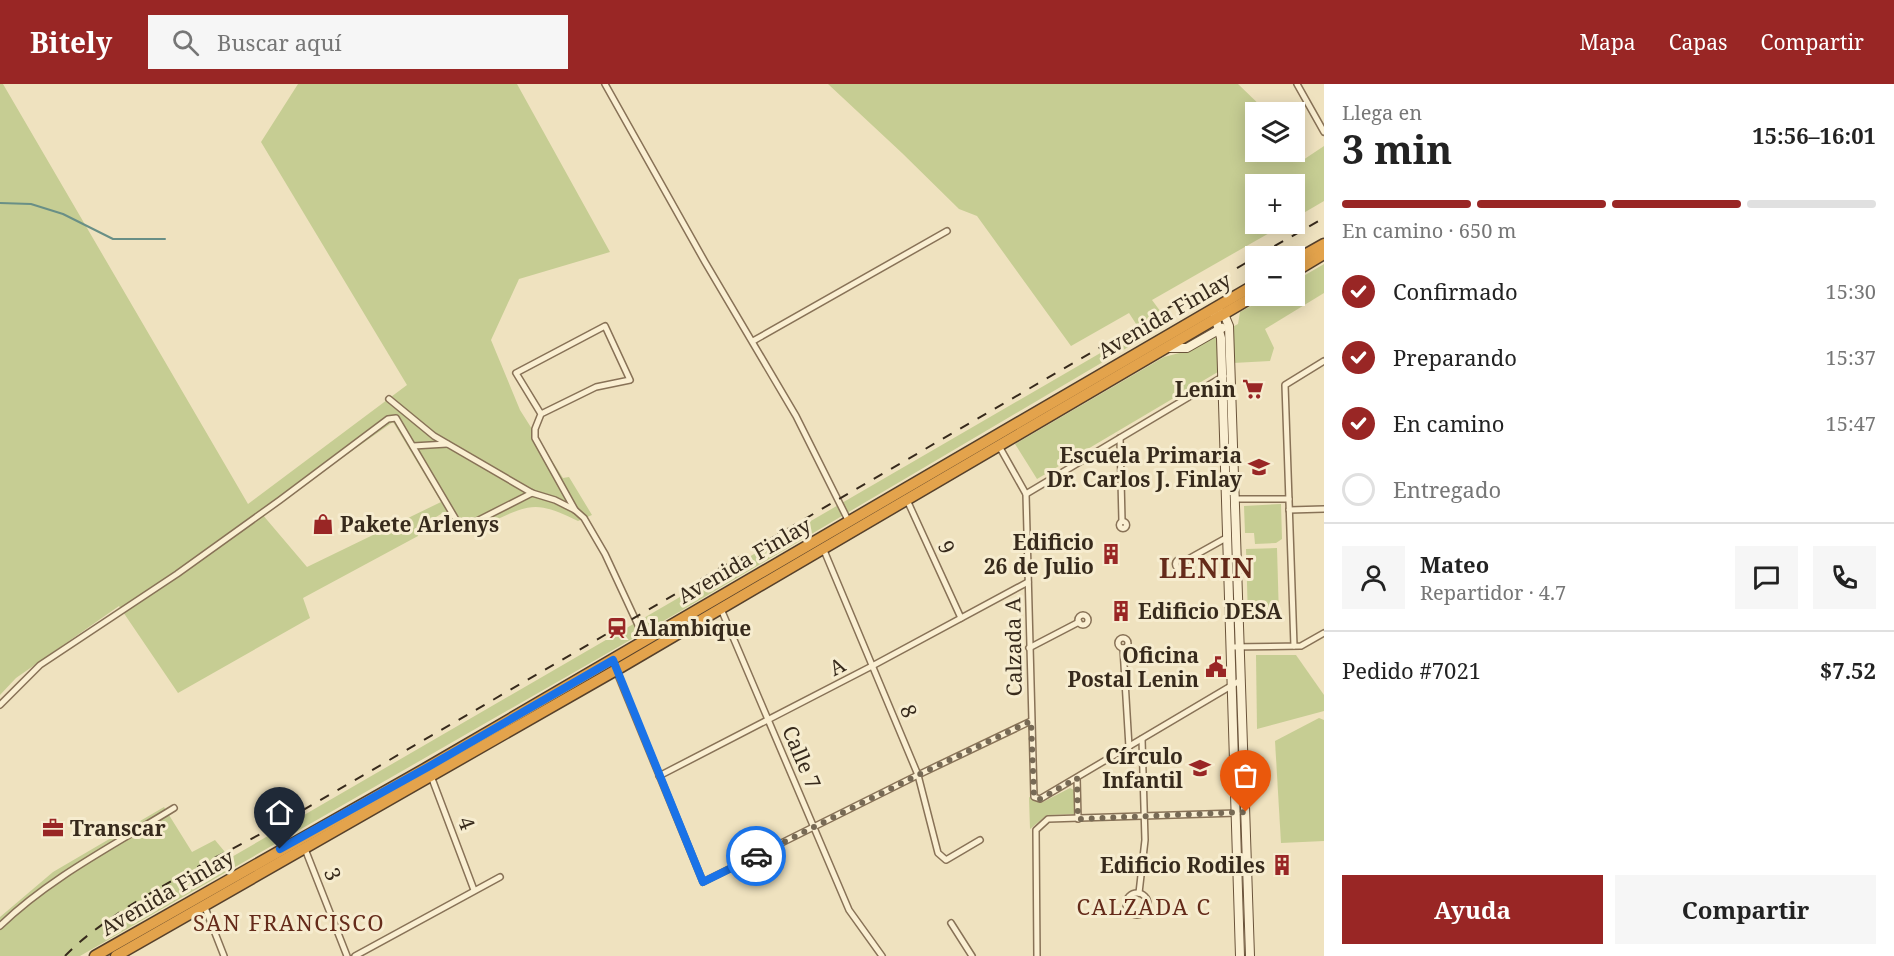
<!DOCTYPE html>
<html lang="es">
<head>
<meta charset="utf-8">
<style>
	body { margin:0; font-family:"Noto Serif",serif; background:#f6f6f6; color:#222; height:100vh; display:flex; flex-direction:column; font-size:22px; white-space:nowrap }
	* { box-sizing:border-box; margin:0 }
	p { font-size:20px; color:#767676 }
	.icon { flex:none; width:33px; height:33px; fill:none; stroke:currentColor; stroke-width:2; stroke-linecap:round; stroke-linejoin:round }
	.map { position:relative; flex:1; overflow:hidden }
	.drawer { display:flex; flex-direction:column; background:#fff; width:570px }
	.drawer>* { flex:none }
	.fabs { position:absolute; left:1245px; top:18px; display:grid; gap:12px }
	.fabs a { display:grid; place-items:center; width:60px; height:60px; border-radius:0px; background:#fff; box-shadow:0 3px 15px #0003; font-size:30px }
	.pin { position:absolute; display:grid; place-items:center; width:51px; height:51px; color:#fff; margin:-62px -26px; border-radius:50% 50% 50% 0; rotate:-45deg; box-shadow:0 0 6px #0007 }
	.pin .icon { rotate:45deg }
	.courier { position:absolute; display:grid; place-items:center; width:60px; height:60px; margin:-30px; border:4px solid #1a73e8; border-radius:50%; background:#fff; color:#222; box-shadow:0 2px 8px #0007 }
	.summary em { font-style:normal; font-weight:700 }
	.summary div { display:flex; flex-direction:column-reverse }
	.summary { display:flex; align-items:center; justify-content:space-between; height:102px; padding:0 18px }
	h1 { font-size:39px; font-weight:700; line-height:45px }
	.bar { display:grid; grid-template-columns:repeat(4,1fr); gap:9px 6px; align-content:center; height:72px; padding:0 18px }
	.bar i { height:8px; border-radius:4px; background:#e0e0e0 }
	.bar .selected { background:#992625 }
	.bar p { grid-column:span 4 }
	.line { display:flex; align-items:center; gap:15px; padding:0 18px; border-top:2px solid #e0e0e0 }
	.line div { flex:1 }
	.round { display:grid; place-items:center; flex:none; width:63px; height:63px; border-radius:0px; background:#f6f6f6 }
	ol { padding:0 18px; list-style:none }
	li { display:flex; align-items:center; gap:18px; height:66px }
	li p { margin-inline-start:auto }
	li .icon { padding:6px; border-radius:50%; background:#992625; color:#fff; stroke-width:4 }
	li:last-child { color:#767676 }
	li i { width:33px; height:33px; border:3px solid #e0e0e0; border-radius:50% }
	.primary-button { display:flex; gap:12px; margin-top:auto; padding:12px 18px }
	.primary-button a { flex:1; height:69px; border-radius:0px; background:#992625; color:#fff; font-size:24px; font-weight:700; line-height:69px; text-align:center }
	.primary-button a+a { background:#f6f6f6; color:#222 }
	header { display:flex; align-items:center; gap:36px; box-sizing:border-box; height:84px; padding:0 30px; background:#992625; color:#fff }
	header strong { font-size:28px }
	nav { display:flex; gap:33px; margin-inline-start:auto; font-size:21px }
	.search { width:420px; height:54px; background:#f6f6f6; display:flex; align-items:center; gap:15px; box-sizing:border-box; padding:0 21px; border-radius:0px; color:#767676; font-size:22px }
	main { display:flex; flex:1; min-height:0 }
	.map>svg:first-child { display:block }
	.green { fill:#c6cd93; fill-rule:evenodd }
	.lines { fill:none; stroke-linecap:round; stroke-linejoin:round }
	.stream { stroke:#698f86; stroke-width:2 }
	.street-casing { stroke:#887257; stroke-width:8 }
	.secondary-casing { stroke:#6a533a; stroke-width:10 }
	.highway-casing { stroke:#56402b; stroke-width:13 }
	.street { stroke:#faefd2; stroke-width:5 }
	.secondary { stroke:#faefd2; stroke-width:8 }
	.highway { stroke:#e3a34c; stroke-width:10 }
	.rail { stroke:#372a1c; stroke-width:2; stroke-dasharray:10 10; stroke-linecap:butt }
	.done { stroke:#776a55; stroke-width:6; stroke-dasharray:0 10.8 }
	.route { stroke:#1a73e8; stroke-width:8 }
	.labels { text-anchor:middle; dominant-baseline:central; stroke-width:6; stroke-linejoin:round; paint-order:stroke }
	.street-label { font-size:21px; fill:#372a1c; stroke:#f6eccf }
	.poi-label { font-size:21px; font-weight:bold; fill:#372a1c; stroke:#f6eccf; text-anchor:end }
	.neighbourhood-label { font-size:22px; letter-spacing:1.5px; fill:#652b1a; stroke:#f6eccf }
	.district-label { font-size:27px; font-weight:bold; letter-spacing:1.5px; fill:#652b1a; stroke:#f6eccf }
</style>
</head>
<body>
<header>
<strong>Bitely</strong>
<div class="search"><svg class="icon" aria-label="search" viewBox="0 0 24 24"><circle cx="10" cy="10" r="6"/><path d="M15 15l6 6"/></svg>Buscar aquí</div>
<nav><a>Mapa</a><a>Capas</a><a>Compartir</a></nav>
</header>
<main>
<div class="map">
<svg width="1324" height="872" viewBox="0 0 1324 872">
	<rect width="100%" height="100%" fill="#efe2bf"/>
	<g class="green">
		<path d="M0 0H3L248 420 407 301 261 58 298 0H517L610 168 519 195 491 256 520 326 563 394 569 393 592 431 578 437C535 416 530 420 487 440 476 445 469 449 457 448L441 430 416 445 418 452 303 514 310 534 178 609 119 522 16 594 0 611ZM393 338 441 418 307 483 262 430Z"/>
		<path d="M828 0H1238L1267 28H1256V68H1294L1295 64 1303 76 1324 62V117L1295 134 1294 100H1256V140H1285L1152 216 1169 239 686 524 80 872H0V833L53 788 164 723 192 768 215 756 230 774 1140 246 1129 229 1071 262 977 132 959 125 902 69Z"/>
		<path d="M1324 180V209L1265 245 1274 264 1270 277 1233 279 1037 395 1015 360 1164 273 1187 267 1238 240 1240 228 1269 212H1294L1295 197Z"/>
		<path d="M1281 420 1282 455 1276 459 1255 460 1254 449H1245L1244 422Z"/>
		<path d="M1277 464 1279 533 1248 534 1246 465Z"/>
		<path d="M1256 571H1296L1324 611V627L1257 645Z"/>
		<path d="M1319 634 1324 636V757L1281 759 1275 657Z"/>
		<path d="M1070 704 1074 706V730L1047 731 1030 745 1029 713 1041 719Z"/>
	</g>
	<g class="lines">
		<path class="stream" d="M0 119 31 120 63 130 113 155H165"/>
		<defs>
			<g id="street">
				<path d="M605 0 705 178 796 332 849 438"/>
				<path d="M1297 0 1324 48"/>
				<path d="M753 257 947 147"/>
				<path d="M389 315 434 352 532 409 555 416 575 426 584 434 605 470 645 556"/>
				<path d="M541 330 516 289 605 242 630 296 596 303 541 330 535 345V354L575 426"/>
				<path d="M1120 354 1122 437"/>
				<path d="M413 362 447 360"/>
				<path d="M999 362 1026 410 1034 713 1040 715 1241 596"/>
				<path d="M1026 410 1224 292"/>
				<path d="M1234 415H1289"/>
				<path d="M907 416 961 534"/>
				<path d="M1289 426 1324 425"/>
				<circle cx="1123" cy="441" r="3.5"/>
				<path d="M823 464 918 691 938 769 946 776 980 756"/>
				<circle cx="1180" cy="480" r="4.5"/>
				<path d="M1183 478 1226 454"/>
				<path d="M721 525 849 826 882 872"/>
				<circle cx="1083" cy="536" r="5"/>
				<circle cx="1123" cy="559" r="5"/>
				<path d="M1294 562 1285 301 1324 277"/>
				<path d="M1230 563 1301 562 1324 549"/>
				<path d="M1029 564 1079 538"/>
				<path d="M1123 564 1129 663"/>
				<path d="M616 586 703 798 918 691 1031 637"/>
				<path d="M0 621 40 581 177 490 280 416 388 335 396 334 458 439 467 442 532 409"/>
				<path d="M431 692 474 806"/>
				<path d="M659 692 874 581 1028 498"/>
				<path d="M1077 694 1078 735"/>
				<path d="M305 765 347 872"/>
				<circle cx="1137" cy="820" r="11"/>
				<path d="M1139 809 1145 756 1142 655"/>
				<path d="M204 821 224 872"/>
				<path d="M951 839 972 872"/>
				<path d="M0 842C49 794 116 760 174 724"/>
				<path d="M355 872 500 793"/>
				<path d="M1037 872 1036 746 1048 735 1237 729"/>
			</g>
			<g id="secondary">
				<path d="M1221 228 1224 230 1229 242 1250 872"/>
				<path d="M1215 232 1221 254 1240 872"/>
				<path d="M1167 264H1187L1222 244"/>
			</g>
			<g id="highway">
				<path d="M1294 177 1324 160"/>
				<path d="M1294 188 1324 170"/>
				<path d="M95 872 428 683 1256 200"/>
				<path d="M116 872 616 586 1256 211"/>
			</g>
		</defs>
		<use href="#street" class="street-casing"/>
		<use href="#secondary" class="secondary-casing"/>
		<use href="#highway" class="highway-casing"/>
		<use href="#street" class="street"/>
		<use href="#secondary" class="secondary"/>
		<use href="#highway" class="highway"/>
		<g class="rail">
			<path d="M1257 172 1324 134"/>
			<path d="M65 872C82 854 103 840 123 826 171 795 223 770 274 743L1256 173"/>
		</g>
	</g>
	<g class="lines">
		<path class="done" d="M756 772 918 691 1031 637 1034 713 1040 715 1077 694 1078 735 1246 728"/>
		<path class="route" d="M280 765 428 683 613 576 703 798 756 772"/>
	</g>
	<defs>
		<symbol id="supermarket-bare" viewBox="-9 -9 18 18"><path d="M-6-5.5h2.5l.6 2H6L4.5 2H-2.5L-4.4-4H-6ZM-1.5 3.2a1.3 1.3 0 1 0 .1 0ZM3 3.2a1.3 1.3 0 1 0 .1 0Z" fill="#992625" stroke="#f6eccf" stroke-width="2.5" paint-order="stroke"/></symbol>
		<symbol id="school-bare" viewBox="-9 -9 18 18"><path d="M0-5L7-2L0 1L-7-2ZM-4 1L0 2.5L4 1V4Q0 6-4 4Z" fill="#992625" stroke="#f6eccf" stroke-width="2.5" paint-order="stroke"/></symbol>
		<symbol id="shop-bare" viewBox="-9 -9 18 18"><path d="M-5-2.5h2.3a2.7 3.5 0 0 1 5.4 0H5L5.5 6h-11ZM-1.5-2.5h3a1.5 2.3 0 0 0-3 0Z" fill="#992625" stroke="#f6eccf" stroke-width="2.5" paint-order="stroke"/></symbol>
		<symbol id="building-bare" viewBox="-9 -9 18 18"><path d="M-4-6H4V6H1V3H-1V6H-4ZM-2.5-4.3h1.7v1.8h-1.7ZM.8-4.3h1.7v1.8H.8ZM-2.5-1h1.7V.8h-1.7ZM.8-1h1.7V.8H.8Z" fill="#992625" stroke="#f6eccf" stroke-width="2.5" paint-order="stroke"/></symbol>
		<symbol id="station-bare" viewBox="-9 -9 18 18"><path d="M-3-6H3Q5-6 5-4V2Q5 4 3 4L4.5 6H3L1.5 4h-3L-3 6H-4.5L-3 4Q-5 4-5 2V-4Q-5-6-3-6ZM-3.5-4v3h7v-3ZM-3.5 1v1.5H-2V1ZM2 1v1.5H3.5V1Z" fill="#992625" stroke="#f6eccf" stroke-width="2.5" paint-order="stroke"/></symbol>
		<symbol id="civic-bare" viewBox="-9 -9 18 18"><path d="M-.6-6.5H3V-4.5H.6V-3L4-1V1h2V6H-6V1h2V-1L-.6-3ZM-1.2 2.5V6h2.4V2.5Z" fill="#992625" stroke="#f6eccf" stroke-width="2.5" paint-order="stroke"/></symbol>
		<symbol id="office-bare" viewBox="-9 -9 18 18"><path d="M-6-3h4V-5.5h4V-3h4V5H-6ZM-1-4.5V-3h2v-1.5ZM-6 0V1H6V0Z" fill="#992625" stroke="#f6eccf" stroke-width="2.5" paint-order="stroke"/></symbol>
	</defs>
	<g fill-rule="evenodd">
		<use href="#supermarket-bare" x="1238" y="290" width="30" height="30"/>
		<use href="#school-bare" x="1244" y="368" width="30" height="30"/>
		<use href="#shop-bare" x="308" y="425" width="30" height="30"/>
		<use href="#building-bare" x="1096" y="455" width="30" height="30"/>
		<use href="#building-bare" x="1106" y="512" width="30" height="30"/>
		<use href="#station-bare" x="602" y="529" width="30" height="30"/>
		<use href="#civic-bare" x="1201" y="568" width="30" height="30"/>
		<use href="#school-bare" x="1185" y="669" width="30" height="30"/>
		<use href="#office-bare" x="38" y="729" width="30" height="30"/>
		<use href="#building-bare" x="1267" y="766" width="30" height="30"/>
	</g>
	<g class="labels">
		<g class="street-label">
			<text transform="translate(1164 231) rotate(-30)">Avenida Finlay</text>
			<text transform="translate(947 463) rotate(65)">9</text>
			<text transform="translate(744 476) rotate(-30)">Avenida Finlay</text>
			<text transform="translate(1013 563) rotate(-91)">Calzada A</text>
			<text transform="translate(837 582) rotate(-27)">A</text>
			<text transform="translate(909 627) rotate(68)">8</text>
			<text transform="translate(802 673) rotate(67)">Calle 7</text>
			<text transform="translate(467 739) rotate(69)">4</text>
			<text transform="translate(333 790) rotate(68)">3</text>
			<text transform="translate(167 808) rotate(-30)">Avenida Finlay</text>
		</g>
		<g class="poi-label">
			<text x="1236" y="305">Lenin</text>
			<text x="1242" y="371">Escuela Primaria<tspan x="1242" dy="24">Dr. Carlos J. Finlay</tspan></text>
			<text x="340" y="440" text-anchor="start">Pakete Arlenys</text>
			<text x="1094" y="458">Edificio<tspan x="1094" dy="24">26 de Julio</tspan></text>
			<text x="1138" y="527" text-anchor="start">Edificio DESA</text>
			<text x="634" y="544" text-anchor="start">Alambique</text>
			<text x="1199" y="571">Oficina<tspan x="1199" dy="24">Postal Lenin</tspan></text>
			<text x="1183" y="672">Círculo<tspan x="1183" dy="24">Infantil</tspan></text>
			<text x="70" y="744" text-anchor="start">Transcar</text>
			<text x="1265" y="781">Edificio Rodiles</text>
		</g>
		<g class="neighbourhood-label">
			<text x="1144" y="822">CALZADA C</text>
			<text x="289" y="838">SAN FRANCISCO</text>
		</g>
		<g class="district-label">
			<text x="1207" y="483">LENIN</text>
		</g>
	</g>
</svg>
<div class="fabs">
<a><svg class="icon" aria-label="layers" viewBox="0 0 24 24"><path d="M12 4l9 5-9 5-9-5zM3 14l9 5 9-5"/></svg></a>
<a>+</a>
<a>−</a>
</div>
<div class="pin" style="left:1246px;top:728px;background:#ea580c"><svg class="icon" aria-label="bag" viewBox="0 0 24 24"><path d="M5 8h14l-1 12H6zM9 8a3 3 0 0 1 6 0"/></svg></div>
<div class="pin" style="left:280px;top:765px;background:#1f2937"><svg class="icon" aria-label="home" viewBox="0 0 24 24"><path d="M3 11l9-7 9 7M6 9v11h12V9"/></svg></div>
<div class="courier" style="left:756px;top:772px"><svg class="icon" aria-label="car" viewBox="0 0 24 24"><path d="M5 17H2v-5l4-1 3-4h7l3 4 3 1v5h-3M9 17h6M6 11h13"/><circle cx="7" cy="17" r="2"/><circle cx="17" cy="17" r="2"/></svg></div>
</div>
<section class="drawer">
<div class="summary"><div><h1>3 min</h1><p>Llega en</p></div><em>15:56–16:01</em></div>
<div class="bar"><i class="selected"></i><i class="selected"></i><i class="selected"></i><i></i><p>En camino · 650 m</p></div>
<ol>
<li><svg class="icon" aria-label="check" viewBox="0 0 24 24"><path d="M5 12l5 5 9-10"/></svg>Confirmado<p>15:30</p></li>
<li><svg class="icon" aria-label="check" viewBox="0 0 24 24"><path d="M5 12l5 5 9-10"/></svg>Preparando<p>15:37</p></li>
<li><svg class="icon" aria-label="check" viewBox="0 0 24 24"><path d="M5 12l5 5 9-10"/></svg>En camino<p>15:47</p></li>
<li><i></i>Entregado</li>
</ol>
<div class="line" style="height:108px"><a class="round"><svg class="icon" aria-label="person" viewBox="0 0 24 24"><circle cx="12" cy="8" r="4"/><path d="M4 21q1-7 8-7t8 7"/></svg></a><div><b>Mateo</b><p>Repartidor · 4.7</p></div><a class="round"><svg class="icon" aria-label="chat" viewBox="0 0 24 24"><path d="M4 5h16v11H9l-5 4z"/></svg></a><a class="round"><svg class="icon" aria-label="phone" viewBox="0 0 24 24"><path d="M5 4h4l2 5-3 2q2 4 5 5l2-3 5 2v4C11 20 4 13 5 4z"/></svg></a></div>
<div class="line" style="height:78px"><div>Pedido #7021</div><b>$7.52</b></div>
<div class="primary-button"><a>Ayuda</a><a>Compartir</a></div>
</section>
</main>
</body>
</html>
